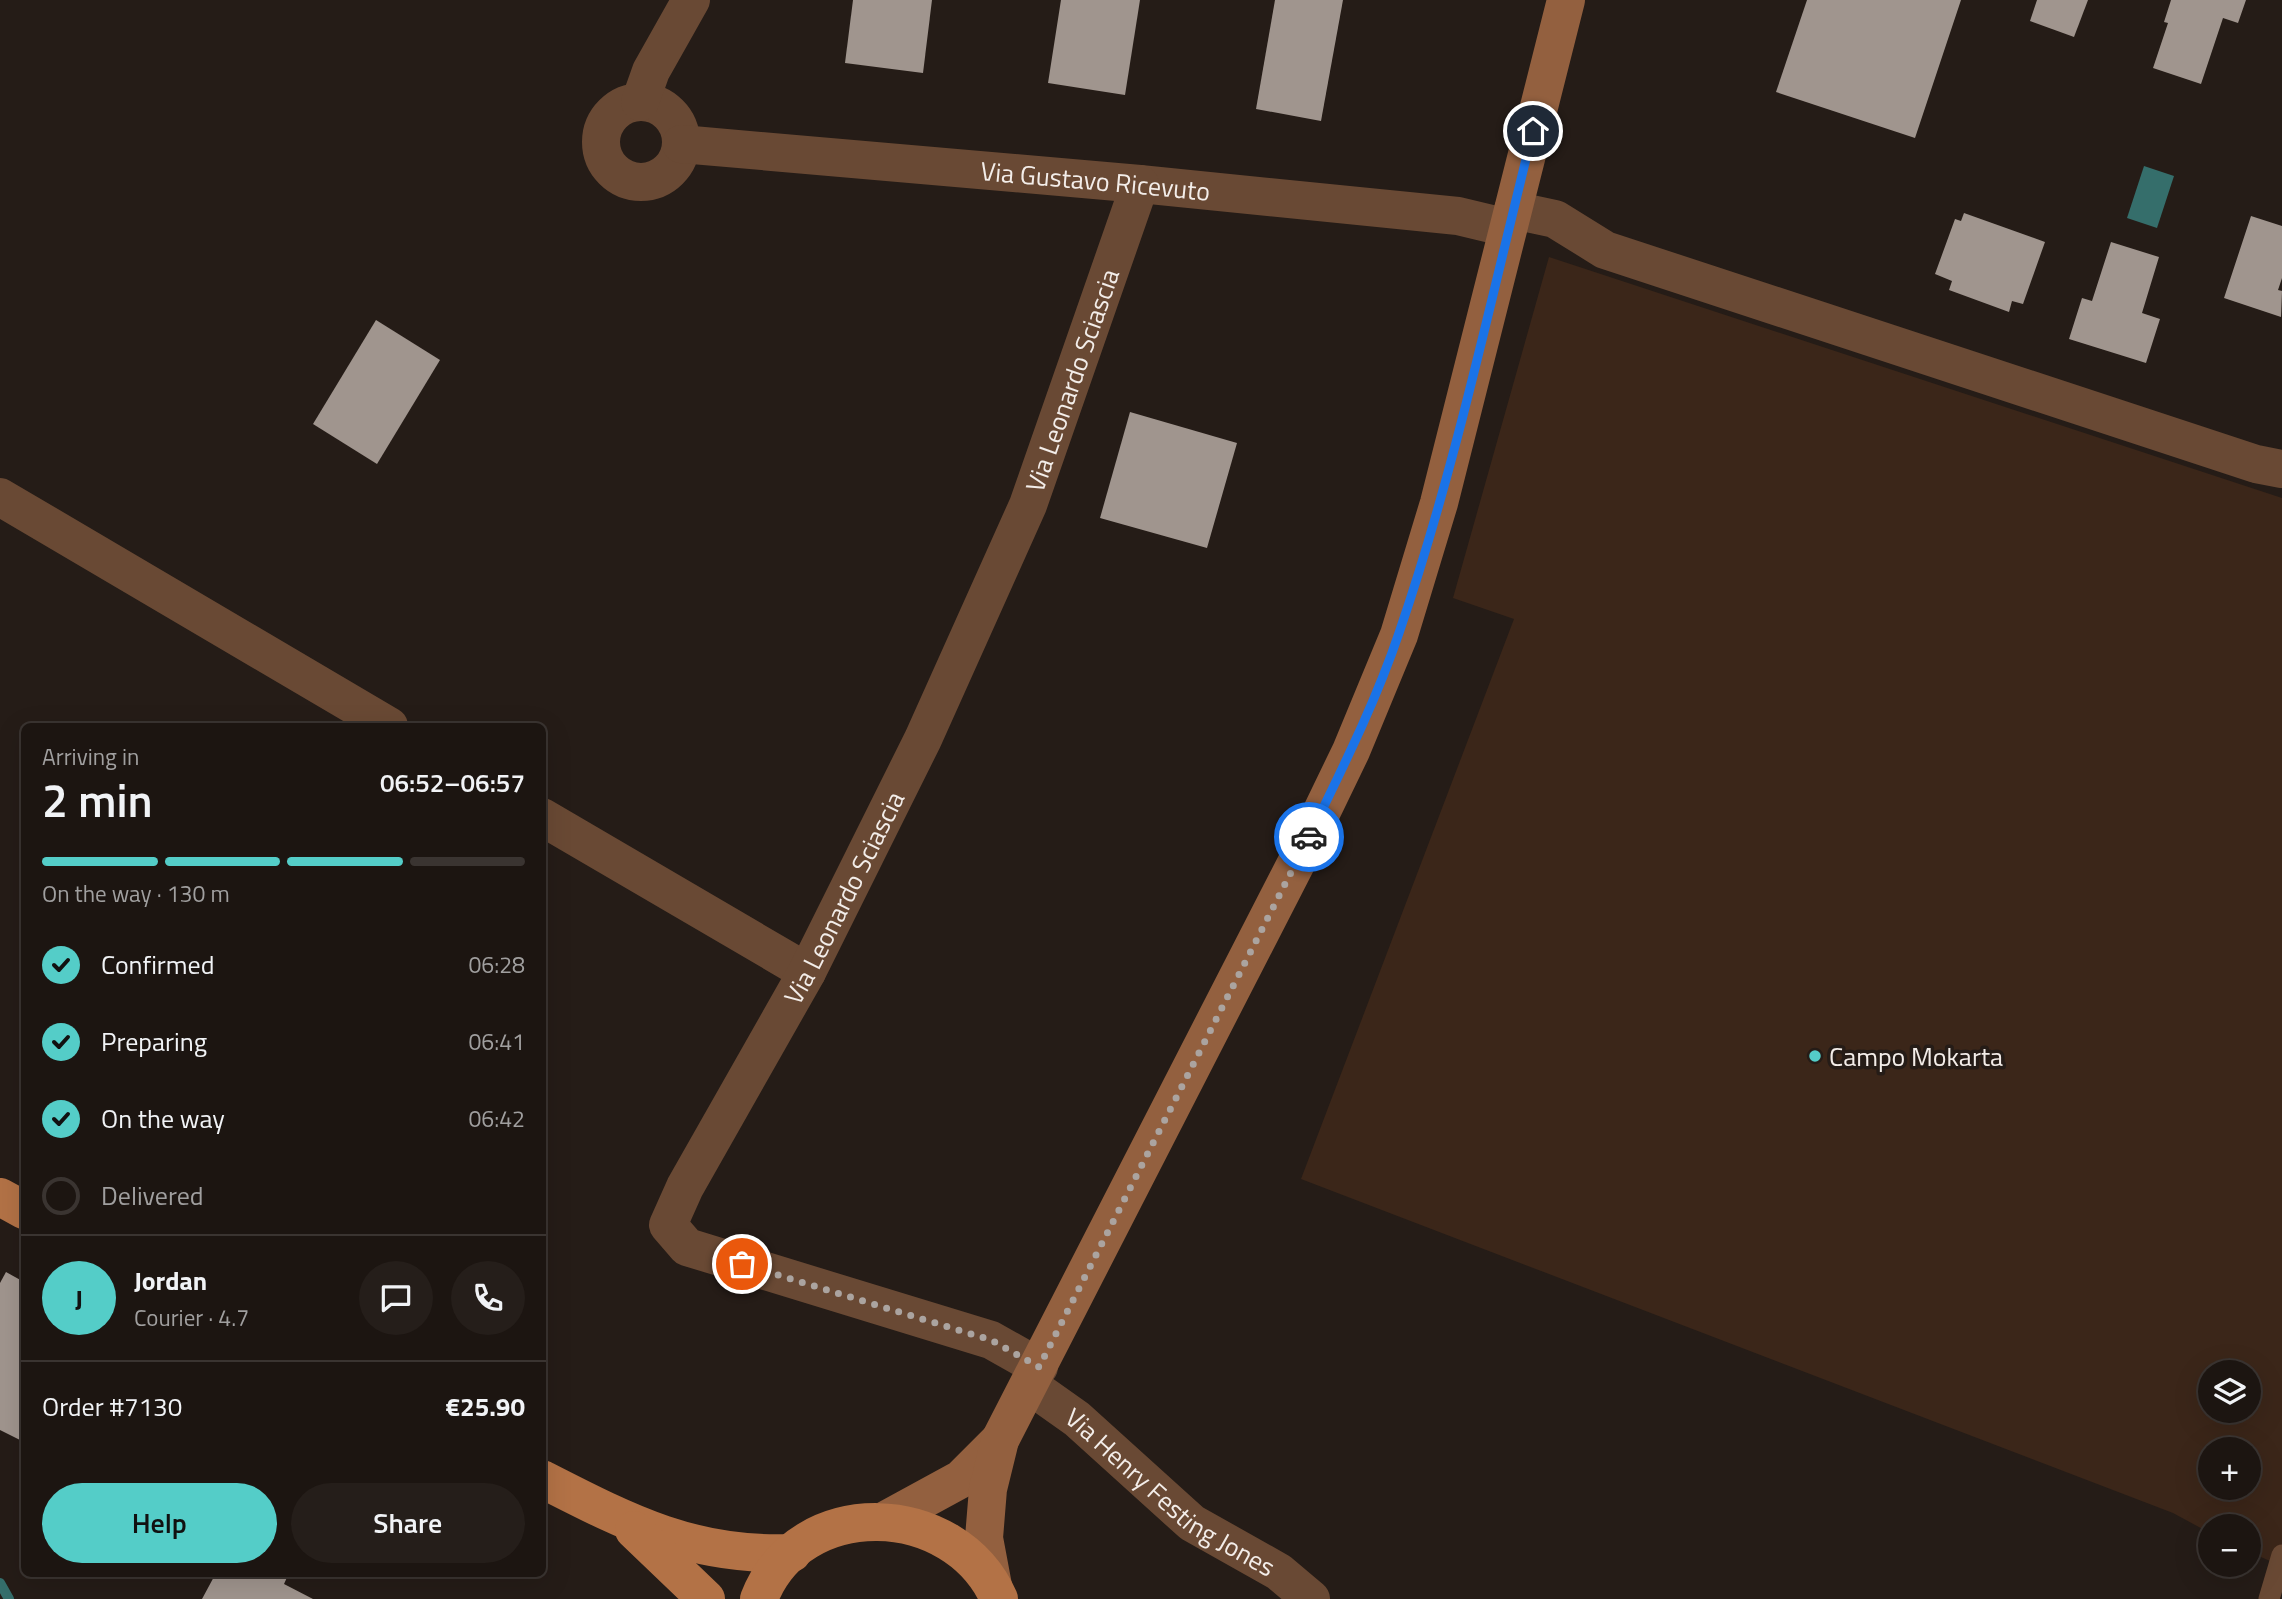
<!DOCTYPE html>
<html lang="en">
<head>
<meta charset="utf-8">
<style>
	body { margin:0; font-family:"Titillium Web",sans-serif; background:#251e1a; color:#f1f3f6; height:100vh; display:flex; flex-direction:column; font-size:26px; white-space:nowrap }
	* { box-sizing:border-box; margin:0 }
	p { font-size:23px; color:#a09f9f }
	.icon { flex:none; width:38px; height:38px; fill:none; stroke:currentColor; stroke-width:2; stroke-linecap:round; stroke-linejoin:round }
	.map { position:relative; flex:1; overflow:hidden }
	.details { position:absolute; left:21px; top:723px; width:525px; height:854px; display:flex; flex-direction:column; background:#1c1511; border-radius:10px; box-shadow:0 7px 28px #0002,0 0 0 2px #3a3431 }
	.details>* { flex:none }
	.fabs { position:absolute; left:2198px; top:1360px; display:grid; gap:14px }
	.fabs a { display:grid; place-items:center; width:63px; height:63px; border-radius:50%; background:#1c1511; box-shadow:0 7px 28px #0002,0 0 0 2px #3a3431; font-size:35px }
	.pin { position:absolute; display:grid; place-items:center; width:60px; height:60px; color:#fff; margin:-30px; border:4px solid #fff; border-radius:50%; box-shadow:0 2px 7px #0007 }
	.courier { position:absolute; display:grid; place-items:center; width:70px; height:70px; margin:-35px; border:5px solid #1a73e8; border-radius:50%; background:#fff; color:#222; box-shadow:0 2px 9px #0007 }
	.overview em { font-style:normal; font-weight:600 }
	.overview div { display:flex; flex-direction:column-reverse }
	.overview { display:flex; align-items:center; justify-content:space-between; height:119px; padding:0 21px }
	h1 { font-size:46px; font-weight:600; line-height:52px }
	.bar { display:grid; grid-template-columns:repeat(4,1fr); gap:10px 7px; align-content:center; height:84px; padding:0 21px }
	.bar i { height:9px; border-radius:5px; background:#3a3431 }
	.bar .on { background:#54cdc8 }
	.bar p { grid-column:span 4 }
	.line { display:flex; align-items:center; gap:18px; padding:0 21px; border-top:2px solid #3a3431 }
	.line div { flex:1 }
	.round { display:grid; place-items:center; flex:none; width:74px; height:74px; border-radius:37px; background:#251e1a }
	ol { padding:0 21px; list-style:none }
	li { display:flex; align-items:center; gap:21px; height:77px }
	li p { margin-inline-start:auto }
	li .icon { padding:7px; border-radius:50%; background:#54cdc8; color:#111; stroke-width:4 }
	li:last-child { color:#a09f9f }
	li i { width:38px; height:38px; border:4px solid #3a3431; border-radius:50% }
	.action { display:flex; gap:14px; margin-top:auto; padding:14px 21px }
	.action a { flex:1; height:80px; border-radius:42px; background:#54cdc8; color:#111; font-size:28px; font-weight:600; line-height:80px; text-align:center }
	.action a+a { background:#251e1a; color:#f1f3f6 }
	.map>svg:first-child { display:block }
	.green { fill:#3b2619; fill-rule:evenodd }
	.water { fill:#356e6b }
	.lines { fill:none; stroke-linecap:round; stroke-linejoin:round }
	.stream { stroke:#356e6b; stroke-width:10 }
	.building { fill:#a0958e }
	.lane { stroke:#694934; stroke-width:21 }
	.street { stroke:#694934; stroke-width:38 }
	.secondary { stroke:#93603f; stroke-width:38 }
	.primary { stroke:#b37246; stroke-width:38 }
	.done { stroke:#aba4a0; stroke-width:7; stroke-dasharray:0 12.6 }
	.route { stroke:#1a73e8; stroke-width:9 }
	.poi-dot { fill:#54cdc8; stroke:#251c17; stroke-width:2.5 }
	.labels { text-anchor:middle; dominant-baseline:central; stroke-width:7; stroke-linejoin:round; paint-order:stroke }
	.street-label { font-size:26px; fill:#f3ede9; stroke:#251c17 }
	.poi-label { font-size:26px; fill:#f3ede9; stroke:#251c17; text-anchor:start }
</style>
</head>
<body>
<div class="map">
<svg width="2282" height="1599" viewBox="0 0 2282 1599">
	<rect width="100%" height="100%" fill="#251c17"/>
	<path class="green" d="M1549 257 2282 498V1566L2249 1552V1526H2210V1533L2173 1513 1301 1179 1514 619 1453 598ZM2210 1372H2249V1410H2210ZM2210 1449H2249V1488H2210Z"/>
	<path class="water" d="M2144 166 2174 176 2157 228 2127 218Z"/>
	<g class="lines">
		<path class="stream" d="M0 1583 9 1599"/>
	</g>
	<g class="building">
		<path d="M853 0H932L923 73 845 63Z"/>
		<path d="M1061 0H1140L1125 95 1048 83Z"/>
		<path d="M1275 0H1343L1321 121 1256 109Z"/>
		<path d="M1807 0H1961L1915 138 1776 92Z"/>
		<path d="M2037 0H2088L2074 37 2030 21Z"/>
		<path d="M2171 0H2246L2238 23 2223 18 2201 84 2153 68 2168 23 2164 22Z"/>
		<path d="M1964 213 2045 242 2023 304 2012 301 2009 312 1949 290 1952 281 1935 274 1955 219 1961 221Z"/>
		<path d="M2251 216 2282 226V278L2278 290 2282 291 2281 317 2224 298Z"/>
		<path d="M2111 242 2159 257 2142 313 2160 319 2146 363 2069 339 2082 298 2092 301Z"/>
		<path d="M376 320 440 360 377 464 313 424Z"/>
		<path d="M1130 412 1237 443 1207 548 1100 518Z"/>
		<path d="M6 1272 24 1282V1437L22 1441 0 1430V1283Z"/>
		<path d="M216 1573H289L284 1584 313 1599H202Z"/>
	</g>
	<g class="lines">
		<path class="lane" d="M2269 1599 2282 1555"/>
		<g class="street">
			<circle cx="641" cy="142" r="40"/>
			<path d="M640 102 651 71 691 0"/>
			<path id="s1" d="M681 144 1140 184 1458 216 1508 228"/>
			<path d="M1513 210 1555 219 1605 250 2256 464 2282 469"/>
			<path d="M0 497 389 726"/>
			<path d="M542 817 807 972"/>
			<path id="s2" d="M1039 1367 991 1340 687 1247 668 1225 685 1187 807 972 923 739 1028 505 1140 184"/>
			<path id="s3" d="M1029 1385 1077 1419 1192 1523 1279 1572 1311 1599"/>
		</g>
		<g class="secondary">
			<path d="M884 1521 961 1479 1000 1440"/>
			<path d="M993 1586 984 1538 988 1489 1000 1440 1308 840 1351 751 1399 635 1439 503 1566 0"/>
		</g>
		<g class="primary">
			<path d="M0 1197 24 1210"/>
			<path d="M542 1479C628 1523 693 1557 792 1553"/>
			<path d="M634 1530 706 1599"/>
			<path d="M759 1599C799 1494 955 1499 999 1599"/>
		</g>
	</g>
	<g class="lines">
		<path class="done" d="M742 1264 991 1340 1039 1367 1309 837"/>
		<path class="route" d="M1309 837C1341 771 1375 704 1399 633 1455 470 1491 298 1533 131"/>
	</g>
	<circle class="poi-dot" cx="1815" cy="1056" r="7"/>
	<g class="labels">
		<g class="street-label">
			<text stroke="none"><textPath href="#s1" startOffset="416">Via Gustavo Ricevuto</textPath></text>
			<text stroke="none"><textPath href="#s2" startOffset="1340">Via Leonardo Sciascia</textPath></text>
			<text stroke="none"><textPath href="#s2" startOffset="774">Via Leonardo Sciascia</textPath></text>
			<text stroke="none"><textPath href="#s3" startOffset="178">Via Henry Festing Jones</textPath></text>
		</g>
		<g class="poi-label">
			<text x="1829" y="1056">Campo Mokarta</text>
		</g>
	</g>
</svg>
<div class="fabs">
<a><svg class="icon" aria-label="layers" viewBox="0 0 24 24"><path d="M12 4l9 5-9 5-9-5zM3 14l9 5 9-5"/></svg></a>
<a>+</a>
<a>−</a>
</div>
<div class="pin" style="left:742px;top:1264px;background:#ea580c"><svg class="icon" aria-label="bag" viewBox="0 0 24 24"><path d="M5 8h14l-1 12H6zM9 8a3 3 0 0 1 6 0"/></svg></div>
<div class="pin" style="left:1533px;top:131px;background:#1f2937"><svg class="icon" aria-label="home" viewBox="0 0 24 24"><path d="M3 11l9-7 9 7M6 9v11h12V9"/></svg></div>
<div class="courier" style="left:1309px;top:837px"><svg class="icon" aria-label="car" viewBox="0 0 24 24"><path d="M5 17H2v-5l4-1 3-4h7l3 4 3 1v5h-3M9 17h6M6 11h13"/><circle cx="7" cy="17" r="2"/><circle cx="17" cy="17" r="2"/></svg></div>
<section class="details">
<div class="overview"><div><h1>2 min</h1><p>Arriving in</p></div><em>06:52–06:57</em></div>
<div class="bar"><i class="on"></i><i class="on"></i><i class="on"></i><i></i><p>On the way · 130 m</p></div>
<ol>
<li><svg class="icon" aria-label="check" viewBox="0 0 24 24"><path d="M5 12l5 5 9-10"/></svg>Confirmed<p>06:28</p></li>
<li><svg class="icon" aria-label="check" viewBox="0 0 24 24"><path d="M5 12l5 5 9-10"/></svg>Preparing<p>06:41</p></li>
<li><svg class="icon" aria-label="check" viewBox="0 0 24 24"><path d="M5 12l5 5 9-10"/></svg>On the way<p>06:42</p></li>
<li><i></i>Delivered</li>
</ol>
<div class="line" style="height:126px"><b class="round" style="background:#54cdc8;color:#111">J</b><div><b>Jordan</b><p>Courier · 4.7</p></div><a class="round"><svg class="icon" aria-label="chat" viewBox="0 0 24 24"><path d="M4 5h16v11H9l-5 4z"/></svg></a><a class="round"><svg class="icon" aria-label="phone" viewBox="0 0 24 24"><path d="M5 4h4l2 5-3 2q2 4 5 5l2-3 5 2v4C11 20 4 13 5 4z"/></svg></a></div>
<div class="line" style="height:91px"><div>Order #7130</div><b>€25.90</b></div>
<div class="action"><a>Help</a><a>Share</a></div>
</section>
</div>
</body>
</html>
